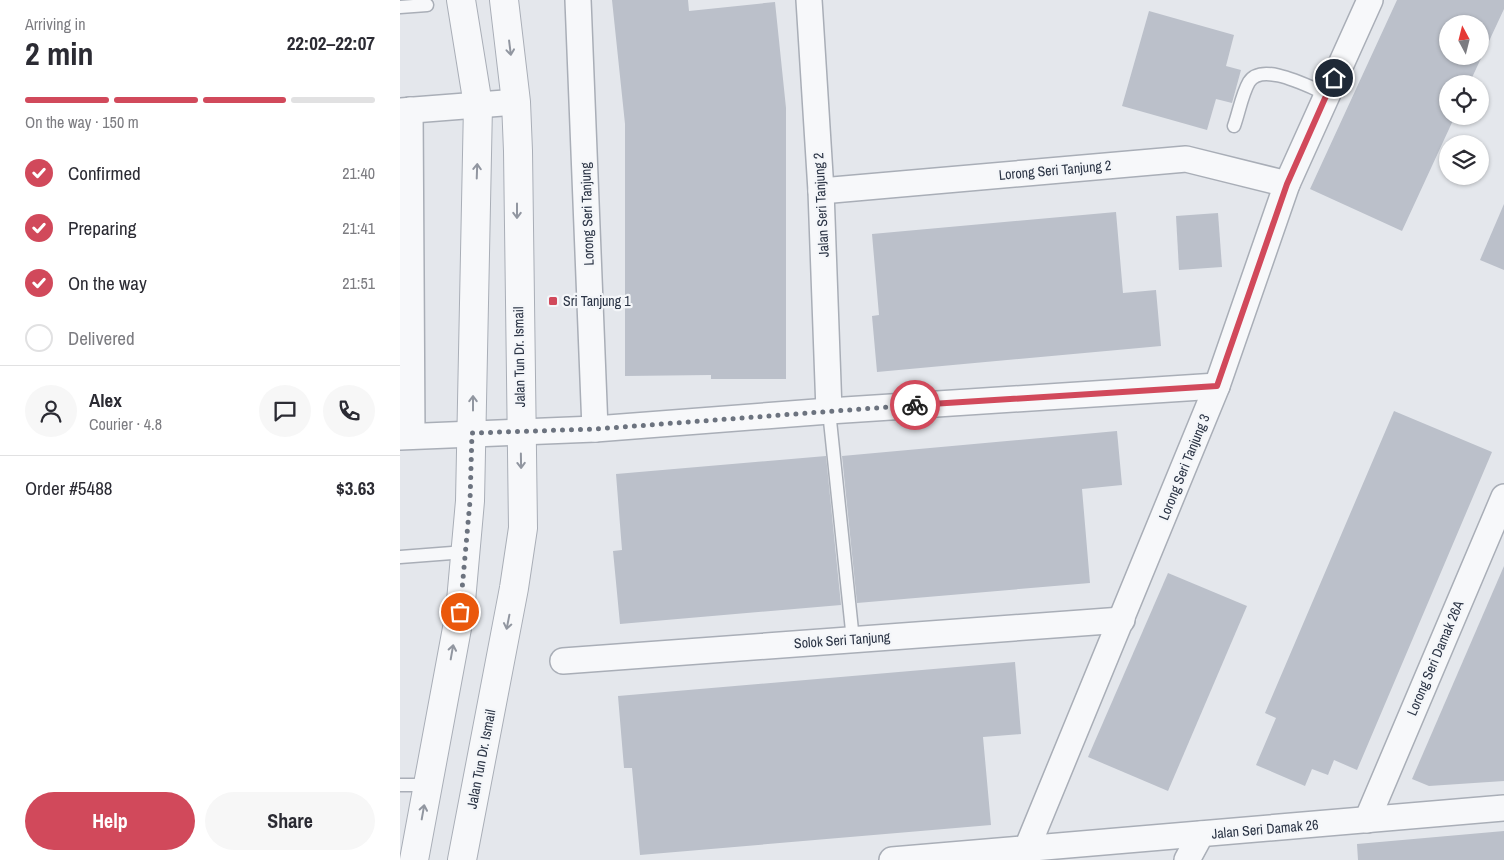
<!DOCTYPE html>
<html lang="en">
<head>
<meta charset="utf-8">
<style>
	body { margin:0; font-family:"Archivo Narrow",sans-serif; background:#f7f7f7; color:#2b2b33; height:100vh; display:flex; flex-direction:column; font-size:19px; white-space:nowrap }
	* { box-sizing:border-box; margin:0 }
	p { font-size:16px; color:#7c7c81 }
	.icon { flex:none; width:28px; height:28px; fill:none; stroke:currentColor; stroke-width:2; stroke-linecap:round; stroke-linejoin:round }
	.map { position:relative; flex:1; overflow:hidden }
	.panel { display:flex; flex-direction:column; background:#fff; width:400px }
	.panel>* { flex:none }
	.needle { width:32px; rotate:353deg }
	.buttons { position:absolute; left:1039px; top:15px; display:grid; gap:10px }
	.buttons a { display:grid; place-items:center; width:50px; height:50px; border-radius:50%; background:#fff; box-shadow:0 1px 4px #0004; font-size:25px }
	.pin { position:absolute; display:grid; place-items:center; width:42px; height:42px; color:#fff; margin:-21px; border:2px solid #fff; border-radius:50%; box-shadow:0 1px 5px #0007 }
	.courier { position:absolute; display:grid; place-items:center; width:50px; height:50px; margin:-25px; border:4px solid #d1495b; border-radius:50%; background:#fff; color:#222; box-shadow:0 1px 6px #0007 }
	.headline em { font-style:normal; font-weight:700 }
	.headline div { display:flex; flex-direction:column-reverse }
	.headline { display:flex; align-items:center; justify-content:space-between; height:85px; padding:0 25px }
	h1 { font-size:32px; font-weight:700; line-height:38px }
	.bar { display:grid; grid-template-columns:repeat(4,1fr); gap:8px 5px; align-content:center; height:60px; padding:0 25px }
	.bar i { height:6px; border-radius:4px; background:#e1e1e2 }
	.bar .on { background:#d1495b }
	.bar p { grid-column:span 4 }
	.line { display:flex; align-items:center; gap:12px; padding:0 25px; border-top:1px solid #e1e1e2 }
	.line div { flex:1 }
	.round { display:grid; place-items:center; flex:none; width:52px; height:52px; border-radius:26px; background:#f7f7f7 }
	ol { padding:0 25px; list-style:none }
	li { display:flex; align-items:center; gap:15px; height:55px }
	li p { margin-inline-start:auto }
	li .icon { padding:5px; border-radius:50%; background:#d1495b; color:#fff; stroke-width:4 }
	li:last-child { color:#7c7c81 }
	li i { width:28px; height:28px; border:2px solid #e1e1e2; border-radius:50% }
	.cta { display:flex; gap:10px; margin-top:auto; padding:10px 25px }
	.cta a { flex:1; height:58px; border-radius:30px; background:#d1495b; color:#fff; font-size:20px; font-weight:700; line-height:58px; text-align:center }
	.cta a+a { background:#f7f7f7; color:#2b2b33 }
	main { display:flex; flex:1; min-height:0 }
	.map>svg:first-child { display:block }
	.building { fill:#bbc0ca; fill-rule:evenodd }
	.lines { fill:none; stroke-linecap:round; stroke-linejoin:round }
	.service-casing { stroke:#a9aeb7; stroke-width:15 }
	.minor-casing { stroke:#a9aeb7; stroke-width:28 }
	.tertiary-casing { stroke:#a9aeb7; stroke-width:30 }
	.service { stroke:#f7f8fa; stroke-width:12 }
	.minor { stroke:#f7f8fa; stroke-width:25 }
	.tertiary { stroke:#f7f8fa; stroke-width:28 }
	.oneway { stroke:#9196a0 }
	.done { stroke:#6c737f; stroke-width:5; stroke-dasharray:0 9 }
	.route { stroke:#d1495b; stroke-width:6 }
	.poi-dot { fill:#d1495b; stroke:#f4f6f9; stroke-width:2 }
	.labels { text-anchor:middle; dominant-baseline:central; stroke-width:4.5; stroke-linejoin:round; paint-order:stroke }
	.street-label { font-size:14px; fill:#2b3445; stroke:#f4f6f9 }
	.poi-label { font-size:14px; fill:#2b3445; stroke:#f4f6f9; text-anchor:start }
</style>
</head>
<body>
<main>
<section class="panel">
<div class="headline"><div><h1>2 min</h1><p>Arriving in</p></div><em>22:02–22:07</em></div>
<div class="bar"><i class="on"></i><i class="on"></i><i class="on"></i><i></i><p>On the way · 150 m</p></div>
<ol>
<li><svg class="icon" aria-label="check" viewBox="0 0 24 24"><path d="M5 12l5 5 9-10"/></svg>Confirmed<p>21:40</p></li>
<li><svg class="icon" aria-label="check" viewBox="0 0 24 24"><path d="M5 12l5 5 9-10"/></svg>Preparing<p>21:41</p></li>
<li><svg class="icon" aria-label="check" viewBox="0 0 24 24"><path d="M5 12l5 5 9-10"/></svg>On the way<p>21:51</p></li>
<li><i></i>Delivered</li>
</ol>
<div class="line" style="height:90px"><a class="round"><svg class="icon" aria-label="person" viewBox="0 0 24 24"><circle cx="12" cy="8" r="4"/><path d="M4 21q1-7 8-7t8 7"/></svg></a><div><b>Alex</b><p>Courier · 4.8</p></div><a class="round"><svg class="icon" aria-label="chat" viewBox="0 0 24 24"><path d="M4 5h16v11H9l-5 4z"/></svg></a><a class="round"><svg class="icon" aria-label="phone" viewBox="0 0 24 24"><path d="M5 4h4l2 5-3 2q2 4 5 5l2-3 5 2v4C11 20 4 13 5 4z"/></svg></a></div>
<div class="line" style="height:65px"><div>Order #5488</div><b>$3.63</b></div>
<div class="cta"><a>Help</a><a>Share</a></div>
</section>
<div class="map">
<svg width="1104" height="860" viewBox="0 0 1104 860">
	<rect width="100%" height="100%" fill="#e4e7ec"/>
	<g class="building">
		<path d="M212 0H288L289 11 375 2 386 108V379H311V375L225 376V124Z"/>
		<path d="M997 0H1104V9L1069 84H1048V116H1055L1002 231 910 189ZM1048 24H1080V56H1048Z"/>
		<path d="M749 11 834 35 826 66 841 70 832 103 816 99 807 130 722 106Z"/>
		<path d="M1104 204V270L1080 260Z"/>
		<path d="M716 212 723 293 756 290 761 346 477 372 472 316 479 315 472 234Z"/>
		<path d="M818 213 822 267 779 270 776 216Z"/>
		<path d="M994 411 1092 452 957 770 934 760 928 775 912 769 905 786 856 765 876 718 865 713Z"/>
		<path d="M717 431 722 485 682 489 690 583 457 603 442 456Z"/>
		<path d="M426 456 441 605 220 624 213 551 222 550 216 474Z"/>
		<path d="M1104 566V781L1029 786 1012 779Z"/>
		<path d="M768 573 847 606 768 791 688 757Z"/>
		<path d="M615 662 621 734 583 737 591 825 240 855 232 768H224L218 696Z"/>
		<path d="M1104 831V860H958L957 844Z"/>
	</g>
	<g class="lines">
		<defs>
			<g id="service">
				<path d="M0 7 27 5"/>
				<path d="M834 126C839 112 842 94 849 82 862 61 909 87 927 94"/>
				<path d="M429 411 453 640"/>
				<path d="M0 557 65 552"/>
				<path d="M0 785H28"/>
			</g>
			<g id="minor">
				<path d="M178 0 195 429"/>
				<path d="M409 0 421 191 429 411"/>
				<path d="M10 110 12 436"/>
				<path d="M0 111 116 102"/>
				<path d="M421 191 786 159 887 184"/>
				<path d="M0 437 195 429 429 411 817 386"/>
				<path d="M163 661 722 620"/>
				<path d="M967 820 1104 497"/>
				<path d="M627 848 817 386 887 184 970 0"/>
				<path d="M492 860 1104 808"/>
				<path d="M787 860 801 834"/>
			</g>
			<g id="tertiary">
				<path d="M14 860 60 612 70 501 78 105 61 0"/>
				<path d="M62 860 114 588 123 528 118 151 116 102 104 0"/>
			</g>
		</defs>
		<use href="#service" class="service-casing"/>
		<use href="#minor" class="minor-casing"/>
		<use href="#tertiary" class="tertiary-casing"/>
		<use href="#service" class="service"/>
		<use href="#minor" class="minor"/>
		<use href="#tertiary" class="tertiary"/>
	</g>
	<defs><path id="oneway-shaft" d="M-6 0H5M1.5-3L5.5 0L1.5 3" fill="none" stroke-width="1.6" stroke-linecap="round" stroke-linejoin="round" transform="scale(1.25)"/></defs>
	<g class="oneway">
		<use href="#oneway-shaft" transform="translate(110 48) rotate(83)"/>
		<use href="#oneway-shaft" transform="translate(77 171) rotate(-88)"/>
		<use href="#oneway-shaft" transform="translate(117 211) rotate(90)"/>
		<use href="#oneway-shaft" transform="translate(73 403) rotate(-90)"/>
		<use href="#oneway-shaft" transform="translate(121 461) rotate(89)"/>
		<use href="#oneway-shaft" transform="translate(108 622) rotate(101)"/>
		<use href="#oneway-shaft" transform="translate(52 652) rotate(-80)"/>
		<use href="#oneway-shaft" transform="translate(23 812) rotate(-80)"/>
	</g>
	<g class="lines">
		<path class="done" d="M60 612 70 501 72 433 195 429 515 405"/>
		<path class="route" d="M515 405 817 386 887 184 934 78"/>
	</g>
	<rect class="poi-dot" x="148" y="296" width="10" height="10" rx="2.5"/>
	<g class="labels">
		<g class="street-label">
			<text transform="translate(655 170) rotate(-5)">Lorong Seri Tanjung 2</text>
			<text transform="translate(421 205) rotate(-93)">Jalan Seri Tanjung 2</text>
			<text transform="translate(187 214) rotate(-92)">Lorong Seri Tanjung</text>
			<text transform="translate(119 357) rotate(-91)">Jalan Tun Dr. Ismail</text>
			<text transform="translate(784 467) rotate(-68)">Lorong Seri Tanjung 3</text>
			<text transform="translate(442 640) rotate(-4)">Solok Seri Tanjung</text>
			<text transform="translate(1035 658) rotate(-67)">Lorong Seri Damak 26A</text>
			<text transform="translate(81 759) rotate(-79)">Jalan Tun Dr. Ismail</text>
			<text transform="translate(865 829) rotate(-5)">Jalan Seri Damak 26</text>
		</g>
		<g class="poi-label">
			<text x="163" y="301">Sri Tanjung 1</text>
		</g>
	</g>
</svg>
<div class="buttons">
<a><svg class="needle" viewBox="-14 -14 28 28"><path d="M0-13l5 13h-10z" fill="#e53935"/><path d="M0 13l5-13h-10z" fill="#7c7c81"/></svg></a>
<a><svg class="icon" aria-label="locate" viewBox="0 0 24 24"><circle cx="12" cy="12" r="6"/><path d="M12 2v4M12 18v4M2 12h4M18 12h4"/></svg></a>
<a><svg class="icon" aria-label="layers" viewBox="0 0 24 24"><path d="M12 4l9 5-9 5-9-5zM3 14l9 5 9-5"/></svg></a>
</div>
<div class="pin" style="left:60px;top:612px;background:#ea580c"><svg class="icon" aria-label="bag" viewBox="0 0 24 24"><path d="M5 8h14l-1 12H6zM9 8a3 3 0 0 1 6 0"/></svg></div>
<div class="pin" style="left:934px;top:78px;background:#1f2937"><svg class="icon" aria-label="home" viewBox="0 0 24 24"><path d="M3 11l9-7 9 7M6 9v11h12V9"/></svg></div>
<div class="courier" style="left:515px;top:405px"><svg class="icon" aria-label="bike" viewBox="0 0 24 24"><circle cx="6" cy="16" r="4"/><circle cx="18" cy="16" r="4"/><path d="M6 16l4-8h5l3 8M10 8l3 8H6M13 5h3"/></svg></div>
</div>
</main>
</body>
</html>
